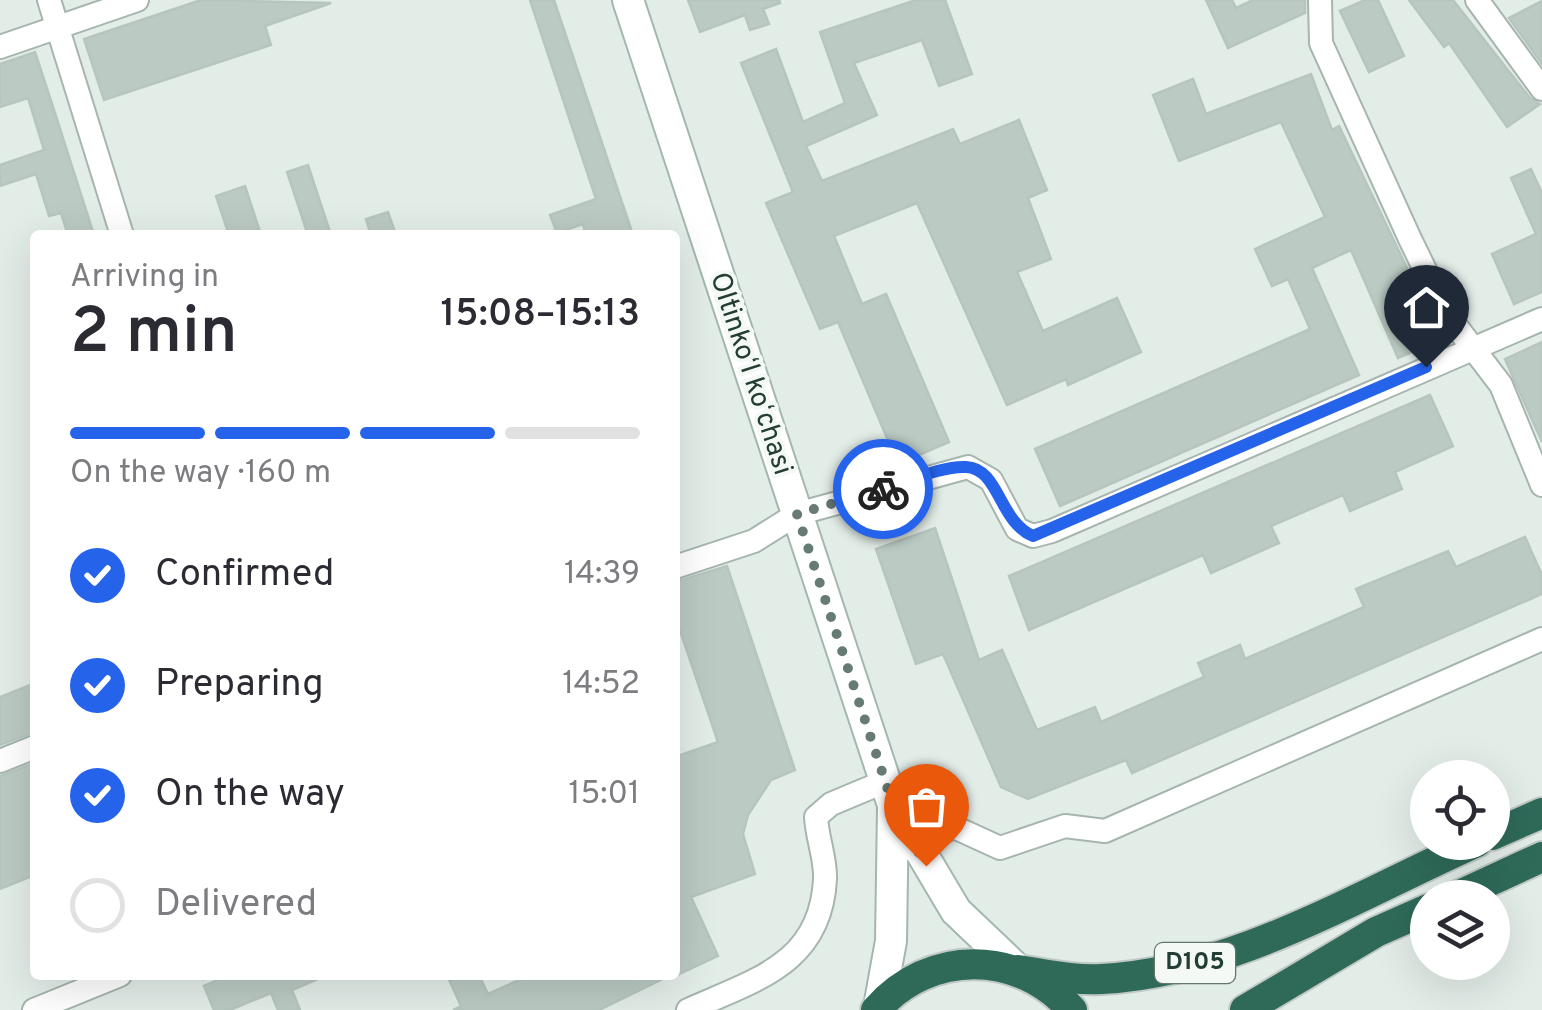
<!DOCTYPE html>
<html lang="en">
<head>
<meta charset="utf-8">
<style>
	body { margin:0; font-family:Overpass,sans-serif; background:#f2f2f3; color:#2b2b33; height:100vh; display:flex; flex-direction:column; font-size:38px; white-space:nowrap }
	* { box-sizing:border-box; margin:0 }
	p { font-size:32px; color:#7c7c81 }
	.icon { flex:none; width:55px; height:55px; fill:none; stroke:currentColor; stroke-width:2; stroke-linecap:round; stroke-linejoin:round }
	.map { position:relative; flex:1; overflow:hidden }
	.side { position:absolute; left:30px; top:230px; width:650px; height:750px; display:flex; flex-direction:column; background:#fff; border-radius:10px; box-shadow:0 10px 40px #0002 }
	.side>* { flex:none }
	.tools { position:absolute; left:1410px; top:760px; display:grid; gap:20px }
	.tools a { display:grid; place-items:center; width:100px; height:100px; border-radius:50%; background:#fff; box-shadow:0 10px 40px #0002; font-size:50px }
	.pin { position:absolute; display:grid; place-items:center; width:85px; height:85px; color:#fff; margin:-102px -42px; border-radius:50% 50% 50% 0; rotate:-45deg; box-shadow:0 0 10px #0007 }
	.pin .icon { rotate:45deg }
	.courier { position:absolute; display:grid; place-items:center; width:100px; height:100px; margin:-50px; border:8px solid #2563eb; border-radius:50%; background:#fff; color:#222; box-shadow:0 2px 12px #0007 }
	.summary em { font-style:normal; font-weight:600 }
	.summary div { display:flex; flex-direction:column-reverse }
	.summary { display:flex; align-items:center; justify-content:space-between; height:170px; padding:0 40px }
	h1 { font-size:65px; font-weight:600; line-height:75px }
	.bar { display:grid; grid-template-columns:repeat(4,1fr); gap:15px 10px; align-content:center; height:120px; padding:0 40px }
	.bar i { height:12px; border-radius:8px; background:#e1e1e2 }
	.bar .active { background:#2563eb }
	.bar p { grid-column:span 4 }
	ol { padding:0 40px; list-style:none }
	li { display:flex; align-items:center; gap:30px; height:110px }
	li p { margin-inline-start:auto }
	li .icon { padding:10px; border-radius:50%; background:#2563eb; color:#fff; stroke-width:4 }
	li:last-child { color:#7c7c81 }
	li i { width:55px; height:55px; border:5px solid #e1e1e2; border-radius:50% }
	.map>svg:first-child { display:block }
	.building { fill:#bbcac3; stroke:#b6c6be; stroke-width:2.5 }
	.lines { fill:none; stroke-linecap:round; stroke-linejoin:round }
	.street-casing { stroke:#a6b5ae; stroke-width:26 }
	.secondary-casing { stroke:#a2b8af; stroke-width:34 }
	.highway-casing { stroke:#c1c9c6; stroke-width:34 }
	.street { stroke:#fff; stroke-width:22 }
	.secondary { stroke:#fff; stroke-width:30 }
	.highway { stroke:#2f6a59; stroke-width:30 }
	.done { stroke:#667b73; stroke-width:10; stroke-dasharray:0 18 }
	.route { stroke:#2563eb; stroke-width:12 }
	.labels { text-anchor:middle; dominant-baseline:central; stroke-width:8; stroke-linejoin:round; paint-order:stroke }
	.shield { fill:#f4f9f6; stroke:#62766e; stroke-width:2.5 }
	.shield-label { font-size:25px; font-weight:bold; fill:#233e34 }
	.street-label { font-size:28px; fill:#233e34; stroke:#f4f9f6 }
</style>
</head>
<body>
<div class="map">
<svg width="1542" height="1010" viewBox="0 0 1542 1010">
	<rect width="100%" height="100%" fill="#e3ede8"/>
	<g class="building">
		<path d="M201 0 331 3 265 26 271 45 104 100 84 39Z"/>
		<path d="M530 0H554L633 235H586L583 224 557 233 550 215 596 199Z"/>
		<path d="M688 0H779L780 3 763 9 769 24 750 30 745 15 700 32Z"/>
		<path d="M916 0H945L972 74 939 86 922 40 854 63 877 115 806 146 822 181 953 129 960 144 1019 120 1047 190 1028 198 1051 259 1017 272 1043 331 1117 298 1141 352 1068 385 1066 379 1007 405 917 203 834 236 862 304 886 294 949 442 898 464 838 322 820 329 766 203 793 192 741 63 776 49 803 122 845 103 820 32Z"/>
		<path d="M1206 0H1232L1236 8 1253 0H1305V13L1228 48Z"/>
		<path d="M1365 0H1378L1404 56 1369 72 1340 11Z"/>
		<path d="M1409 0H1453L1530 98 1540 104 1507 127 1449 43 1444 47Z"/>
		<path d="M1542 1V64L1509 18Z"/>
		<path d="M35 52 53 107 94 235H68L61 213 49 216 36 174 0 186V165L44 150 28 98 0 107V64Z"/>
		<path d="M1311 74 1332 130 1339 126 1441 339 1398 358 1351 250 1312 268 1359 375 1060 506 1035 449 1310 329 1288 279 1272 286 1255 249 1325 217 1281 122 1179 161 1153 95 1193 79 1206 114Z"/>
		<path d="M308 165 331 235H308L287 172Z"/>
		<path d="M1531 169 1542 193V292L1514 304 1492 254 1536 234 1511 178Z"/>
		<path d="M245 186 261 235H229L216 196Z"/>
		<path d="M388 212 396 235H371L366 219Z"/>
		<path d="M1542 342V442L1505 359Z"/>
		<path d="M1430 395 1453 446 1395 472 1402 489 1350 511 1343 495 1271 526 1279 543 1211 573 1203 555 1029 630 1009 576Z"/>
		<path d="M935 528 979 660 1002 650 1037 730 1095 707 1101 722 1204 677 1198 663 1240 645 1245 659 1364 607 1356 589 1448 551 1456 567 1525 537 1542 575V594L1132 773 1126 760 1028 799 1001 787 943 654 916 664 901 621 876 549Z"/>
		<path d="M727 566 795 770 771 780 748 815 743 834 755 874 691 897 718 956 675 976V757L718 742 675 616V582Z"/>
		<path d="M35 683V732L0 745V697Z"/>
		<path d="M35 763V875L0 889V776Z"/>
		<path d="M229 975H327L292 990 300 1010H278L271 993 230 1010H214L204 986Z"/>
		<path d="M447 975H479L488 994 530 975H671L599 1010H453L461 1006Z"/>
	</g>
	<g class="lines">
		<defs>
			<g id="street">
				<path d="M49 0 122 235"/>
				<path d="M1320 0 1321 43 1410 239 1446 313 1501 385 1542 485"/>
				<path d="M1477 0 1542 89"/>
				<path d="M0 47 137 0"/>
				<path d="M675 567 754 541 797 514 968 467 991 480 1017 529 1033 536 1052 531 1542 319"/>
				<path d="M0 761 35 747"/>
				<path d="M905 849 954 827 1000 848 1065 826 1105 831 1542 639"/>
				<path d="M34 1010 120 975"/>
				<path d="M688 1010C755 980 821 964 825 879 826 859 817 838 816 817L831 804 886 781"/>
			</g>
			<g id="secondary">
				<path d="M628 0 893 805 956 911 1018 970"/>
				<path d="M879 1007 891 941 893 808"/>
			</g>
			<g id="highway">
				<path d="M1492 835 1542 813"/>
				<path d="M1453 898 1542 857"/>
				<path d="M1018 970C1045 974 1075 981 1102 979 1234 972 1358 895 1477 842"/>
				<path d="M876 1010C929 949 1019 949 1072 1010"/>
				<path d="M1245 1010 1376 932 1428 909"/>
			</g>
		</defs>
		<use href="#street" class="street-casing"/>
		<use href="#secondary" class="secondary-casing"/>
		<use href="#highway" class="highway-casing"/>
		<use href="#street" class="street"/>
		<use href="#secondary" class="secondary"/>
		<use href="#highway" class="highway"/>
	</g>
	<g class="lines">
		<path class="done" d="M883 489 797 514 893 805 926 866"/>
		<path class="route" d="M883 489C908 482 940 466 966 467 999 468 999 522 1033 536L1426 367"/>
	</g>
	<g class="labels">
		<rect class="shield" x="1155" y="943" width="80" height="40" rx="8"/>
		<g class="shield-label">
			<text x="1195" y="963">D105</text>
		</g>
		<g class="street-label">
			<text transform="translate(750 374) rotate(72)">Oltinkoʻl koʻchasi</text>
		</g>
	</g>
</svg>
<div class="tools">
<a><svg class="icon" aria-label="locate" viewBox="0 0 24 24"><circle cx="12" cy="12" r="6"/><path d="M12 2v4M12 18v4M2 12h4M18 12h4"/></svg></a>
<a><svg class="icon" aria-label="layers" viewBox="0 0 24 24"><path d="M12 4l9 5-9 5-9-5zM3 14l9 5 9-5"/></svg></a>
</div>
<div class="pin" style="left:926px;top:866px;background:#ea580c"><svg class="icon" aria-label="bag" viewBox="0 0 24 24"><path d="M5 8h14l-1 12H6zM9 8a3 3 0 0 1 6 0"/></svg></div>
<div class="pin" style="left:1426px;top:367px;background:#1f2937"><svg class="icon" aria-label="home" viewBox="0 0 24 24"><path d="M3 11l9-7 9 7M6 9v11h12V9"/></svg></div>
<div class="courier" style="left:883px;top:489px"><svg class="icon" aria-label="bike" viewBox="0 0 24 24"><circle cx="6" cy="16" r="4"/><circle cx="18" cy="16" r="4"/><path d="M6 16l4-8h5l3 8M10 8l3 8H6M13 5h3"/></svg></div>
<section class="side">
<div class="summary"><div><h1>2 min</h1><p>Arriving in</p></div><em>15:08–15:13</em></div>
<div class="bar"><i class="active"></i><i class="active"></i><i class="active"></i><i></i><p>On the way · 160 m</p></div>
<ol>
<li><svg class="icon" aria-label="check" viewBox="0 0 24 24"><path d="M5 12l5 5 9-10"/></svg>Confirmed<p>14:39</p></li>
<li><svg class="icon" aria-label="check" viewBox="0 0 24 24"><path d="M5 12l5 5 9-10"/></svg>Preparing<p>14:52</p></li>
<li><svg class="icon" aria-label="check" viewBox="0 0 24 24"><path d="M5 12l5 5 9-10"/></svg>On the way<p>15:01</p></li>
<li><i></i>Delivered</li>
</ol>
</section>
</div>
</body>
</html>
